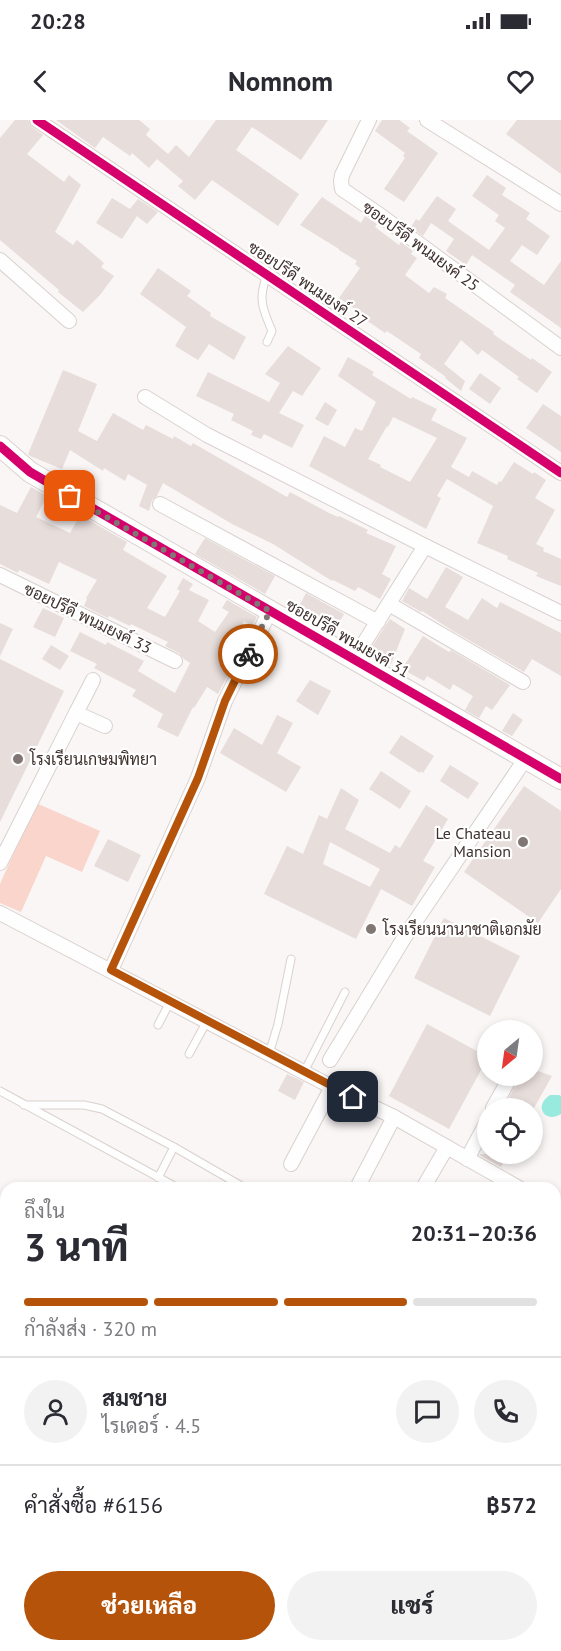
<!DOCTYPE html>
<html lang="th">
<head>
<meta charset="utf-8">
<style>
	body { margin:0; font-family:"PT Sans",Sarabun,sans-serif; background:#f2f2f3; color:#2b2b33; height:100vh; display:flex; flex-direction:column; font-size:22px; white-space:nowrap }
	* { box-sizing:border-box; margin:0 }
	p { font-size:20px; color:#7c7c81 }
	.icon { flex:none; width:33px; height:33px; fill:none; stroke:currentColor; stroke-width:2; stroke-linecap:round; stroke-linejoin:round }
	.map { position:relative; flex:1; overflow:hidden }
	.details { position:absolute; left:0px; top:1062px; width:561px; height:470px; display:flex; flex-direction:column; background:#fff; border-radius:18px 18px 0 0; box-shadow:0 3px 9px #0003 }
	.details>* { flex:none }
	.needle { width:39px; rotate:209deg }
	.fabs { position:absolute; left:477px; top:900px; display:grid; gap:12px }
	.fabs a { display:grid; place-items:center; width:66px; height:66px; border-radius:50%; background:#fff; box-shadow:0 3px 9px #0003; font-size:30px }
	.pin { position:absolute; display:grid; place-items:center; width:51px; height:51px; color:#fff; margin:-26px; border-radius:12px; box-shadow:0 3px 9px #0006 }
	.courier { position:absolute; display:grid; place-items:center; width:60px; height:60px; margin:-30px; border:4px solid #b45309; border-radius:50%; background:#fff; color:#222; box-shadow:0 2px 8px #0007 }
	.head em { font-style:normal; font-weight:800 }
	.head div { display:flex; flex-direction:column-reverse }
	.head { display:flex; align-items:center; justify-content:space-between; height:102px; padding:0 24px }
	h1 { font-size:39px; font-weight:800; line-height:45px }
	.bar { display:grid; grid-template-columns:repeat(4,1fr); gap:9px 6px; align-content:center; height:72px; padding:0 24px }
	.bar i { height:8px; border-radius:4px; background:#e1e1e2 }
	.bar .active { background:#b45309 }
	.bar p { grid-column:span 4 }
	.line { display:flex; align-items:center; gap:15px; padding:0 24px; border-top:2px solid #e1e1e2 }
	.line div { flex:1 }
	.round { display:grid; place-items:center; flex:none; width:63px; height:63px; border-radius:32px; background:#f2f2f3 }
	.primary-button { display:flex; gap:12px; margin-top:auto; padding:12px 24px }
	.primary-button a { flex:1; height:69px; border-radius:36px; background:#b45309; color:#fff; font-size:24px; font-weight:800; line-height:69px; text-align:center }
	.primary-button a+a { background:#f2f2f3; color:#2b2b33 }
	.status { display:flex; justify-content:space-between; align-items:center; height:42px; padding:0 30px; background:#fff; direction:ltr }
	.status svg { height:16px; fill:currentColor }
	header { display:flex; justify-content:space-between; align-items:center; height:78px; padding:0 24px; background:#fff; font-size:27px; font-weight:800 }
	.map>svg:first-child { display:block }
	.green { fill:#f9d5cc }
	.water { fill:#98eadf }
	.building { fill:#e7ddda; fill-rule:evenodd }
	.lines { fill:none; stroke-linecap:round; stroke-linejoin:round }
	.lane-casing { stroke:#d9d1ce; stroke-width:9 }
	.street-casing { stroke:#d9d1ce; stroke-width:16 }
	.secondary-casing { stroke:#d9d1ce; stroke-width:22 }
	.lane { stroke:#fefefe; stroke-width:7 }
	.street { stroke:#fefefe; stroke-width:14 }
	.secondary { stroke:#fefefe; stroke-width:20 }
	.cycleway-casing { stroke:#fff; stroke-width:13 }
	.cycleway { stroke:#d6006c; stroke-width:9 }
	.done { stroke:#807674; stroke-width:6; stroke-dasharray:0 10.8 }
	.route { stroke:#b45309; stroke-width:8 }
	.poi-dot { fill:#807674; stroke:#fff; stroke-width:2 }
	.labels { text-anchor:middle; dominant-baseline:central; stroke-width:4.5; stroke-linejoin:round; paint-order:stroke }
	.street-label { font-size:16px; fill:#3f312e; stroke:#fff }
	.poi-label { font-size:16px; fill:#3f312e; stroke:#fff; text-anchor:start }
</style>
</head>
<body>
<div class="status"><b>20:28</b><svg viewBox="0 0 49 12"><path d="M0 12V9h3v3zM5 12V6h3v6zM10 12V3h3v9zM15 12V0h3v12zM26 1h20v11H26zM47 4h2v5h-2z"/></svg></div>
<header><svg class="icon" aria-label="back" viewBox="0 0 24 24"><path d="M15 5l-7 7 7 7"/></svg>Nomnom<svg class="icon" aria-label="heart" viewBox="0 0 24 24"><path d="M12 20l-8-8c-3-5 5-10 8-4 3-6 11-1 8 4z"/></svg></header>
<div class="map">
<svg width="561" height="1531" viewBox="0 0 561 1531">
	<rect width="100%" height="100%" fill="#faf6f5"/>
	<path class="green" d="M36 683 100 711 82 752 46 736 21 792 0 783V764Z"/>
	<path class="water" d="M550 975H559L561 976V994C545 1004 533 986 550 975Z"/>
	<g class="building">
		<path d="M15 0H28L32 7 43 15 27 34 64 62 69 55 81 65 55 112 73 125 77 120 104 143 101 147 114 156 100 175 83 192 58 172 59 170 0 120V18Z"/>
		<path d="M56 0H139L150 9 146 15 168 34 176 25 189 37 216 0H328L301 40 252 7 236 30 299 74 278 106 212 60 195 80 178 66 183 61 157 39 149 48 132 33 130 36 103 17 95 28Z"/>
		<path d="M382 0H399L410 8 407 11 438 33 404 82 384 69 405 38 403 36 405 33 375 11Z"/>
		<path d="M517 0H561V54L506 14Z"/>
		<path d="M487 55 506 68 502 75 530 93 526 99 550 116 537 135 522 125 510 141 544 165 561 141V208L510 172 515 165 472 135 466 145 446 131 454 119 431 103 423 116 411 107 416 99 419 101 437 76 456 89 448 101 489 130 505 108 495 101 499 95 472 76Z"/>
		<path d="M322 77 361 103 365 96 377 104 375 107 399 125 401 122 413 131 411 134 417 138 405 155 429 173 434 167 447 174 445 178 494 212 493 214 531 240 532 238 552 252 537 273 517 259 519 257 482 230 478 235 461 220 444 244 465 261 461 271 445 258 446 257 419 238 421 234 387 211 385 213 366 200 367 197 339 178 360 148 355 144 357 141 339 130V129L300 105Z"/>
		<path d="M112 78 130 89 138 79 158 92 147 104 137 96 122 119 96 103Z"/>
		<path d="M158 148 191 171 187 176 211 193 210 196 246 217 234 240 209 224 198 240 175 226 186 207 140 174Z"/>
		<path d="M288 226 321 248 302 276 293 271 279 293 304 305 292 328 264 314 261 319 251 315 253 311 231 300 234 294 196 276 208 252 269 282 280 263 265 254Z"/>
		<path d="M348 237 374 252 372 255 411 279 412 277 437 289 431 300 467 318 451 347 469 357 472 351 497 365 499 361 501 362 514 342 533 354 534 352 546 360 535 378 555 390 536 424 544 428 543 431 561 439V466L536 456 538 453 507 439 508 436 477 423 493 386 447 359 437 376 441 378 426 409 309 346 324 316 345 327 355 308 362 311 376 282 338 256ZM393 297 437 318 410 362 380 347 381 345 368 339 387 306 388 307Z"/>
		<path d="M63 250 97 264 78 311 97 321 113 293 143 310 146 305 173 319 174 316 191 326 193 323 287 377 290 372 329 393 338 397 339 396 368 410 366 413 396 426 382 454 391 459 380 479 358 467 355 471 333 460 332 461 273 424 232 404 163 363 157 376 152 380 149 391 139 386 147 365 128 354 125 361 104 348 103 351 70 330 62 349 30 336 28 334Z"/>
		<path d="M480 253 501 268 490 284 469 269Z"/>
		<path d="M325 282 337 290 328 306 315 299Z"/>
		<path d="M543 284 561 296V332L526 308Z"/>
		<path d="M31 367 47 376 36 397 70 413 80 395 127 422 123 430 167 456 147 488 165 497 180 471 177 469 183 458 193 464 189 470 209 480 198 501 215 512 229 492 222 488 227 480 257 497 252 506 244 501 227 527 239 533 218 574 207 567 194 588 193 587 178 617 157 607 163 594 132 576 136 570 94 548 97 544 70 531 80 512 106 525 107 522 144 541 138 551 175 573 190 543 184 539 179 533 165 526 168 522 131 504 130 506 109 496 108 498 84 486 87 479 86 478 97 460 59 442 49 464 19 450 18 453 0 444V385L17 393Z"/>
		<path d="M205 418 275 456 265 474 195 434Z"/>
		<path d="M446 447 463 457 445 487 468 500 482 478 497 488 500 482 561 513V556L532 539 524 552 453 511 422 491 421 492 402 481 409 468 427 479Z"/>
		<path d="M306 473 344 494 333 513 296 492Z"/>
		<path d="M43 488 64 498 55 517 33 507Z"/>
		<path d="M390 499 405 509 391 544 369 531Z"/>
		<path d="M0 503 13 509 0 536Z"/>
		<path d="M423 516 449 532 451 530 510 565 492 590 486 586 479 598 465 590 473 576 453 564 450 570 427 556 424 561 402 549Z"/>
		<path d="M51 525 69 536 60 550 42 539Z"/>
		<path d="M0 539 64 571 0 702Z"/>
		<path d="M310 560 331 571 318 595 296 581Z"/>
		<path d="M513 593 523 600 512 616 502 611Z"/>
		<path d="M277 595 293 603 277 633 301 647 286 672 220 633 234 608 262 625Z"/>
		<path d="M401 615 434 636 423 653 421 651 420 653 389 633Z"/>
		<path d="M450 645 479 663 468 679 440 661Z"/>
		<path d="M381 651 411 671 400 689 369 669Z"/>
		<path d="M524 666 561 691V769L538 803 464 752Z"/>
		<path d="M341 668 359 680 345 709 390 733 395 725 400 728 426 685 448 699 423 741 435 747 412 786 381 769 356 819 264 774 287 726 303 734 319 695 327 699ZM330 722 380 749 370 767 323 744Z"/>
		<path d="M108 719 141 735 128 762 94 746Z"/>
		<path d="M444 798 520 836 490 896 414 858Z"/>
		<path d="M427 904 488 937 449 1009 389 976Z"/>
		<path d="M532 949 552 956 534 988H503L521 956H532Z"/>
		<path d="M287 954 304 962 295 980 278 971Z"/>
		<path d="M480 1034H508L501 1047 479 1035Z"/>
	</g>
	<g class="lines">
		<defs>
			<g id="lane">
				<path d="M267 155C258 178 262 188 272 211L267 222"/>
				<path d="M158 905 170 882"/>
				<path d="M189 934 207 901"/>
				<path d="M269 934 278 904 291 839"/>
				<path d="M304 952 345 872"/>
				<path d="M0 971 178 1068"/>
				<path d="M24 985H84L102 989 174 1027 245 1068"/>
				<path d="M158 1058 174 1027"/>
				<path d="M0 1474 6 1477"/>
			</g>
			<g id="street">
				<path d="M37 0 561 353"/>
				<path d="M369 0 342 55 341 61 342 69 377 93 561 228"/>
				<path d="M427 0 561 84"/>
				<path d="M0 140 69 201"/>
				<path d="M145 277 207 315 425 426 561 493"/>
				<path d="M160 384 378 502"/>
				<path d="M0 455 175 541"/>
				<path d="M389 484 523 562"/>
				<path d="M354 539 425 426"/>
				<path d="M93 560 76 593 105 606"/>
				<path d="M0 743 76 593"/>
				<path d="M0 793 332 967 394 997 519 1068"/>
				<path d="M111 850 198 658 225 581 270 491"/>
				<path d="M330 940 404 818 526 638"/>
				<path d="M493 988 511 956"/>
				<path d="M467 1039 488 1000"/>
				<path d="M291 1044 332 967"/>
				<path d="M357 1068 394 997"/>
				<path d="M423 1068 447 1027"/>
				<path d="M555 1088 561 1092"/>
				<path d="M0 1147 6 1150"/>
				<path d="M0 1384 6 1387"/>
				<path d="M555 1416 561 1419"/>
				<path d="M293 1526 304 1531"/>
				<path d="M369 1531 372 1526"/>
			</g>
			<path id="secondary" d="M0 326 30 352 561 659"/>
		</defs>
		<use href="#lane" class="lane-casing"/>
		<use href="#street" class="street-casing"/>
		<use href="#secondary" class="secondary-casing"/>
		<use href="#lane" class="lane"/>
		<use href="#street" class="street"/>
		<use href="#secondary" class="secondary"/>
		<defs>
			<g id="cycleway">
				<path d="M37 0 561 353"/>
				<path d="M0 326 30 352 561 659"/>
			</g>
		</defs>
		<use href="#cycleway" class="cycleway-casing"/>
		<use href="#cycleway" class="cycleway"/>
	</g>
	<g class="lines">
		<path class="done" d="M70 376 270 491 248 534"/>
		<path class="route" d="M248 534 225 581 198 658 111 850 353 977"/>
	</g>
	<g class="poi-dot">
		<circle cx="18" cy="639" r="6"/>
		<circle cx="523" cy="722" r="6"/>
		<circle cx="371" cy="809" r="6"/>
	</g>
	<g class="labels">
		<g class="street-label">
			<text transform="translate(421 126) rotate(36)">ซอยปรีดี พนมยงค์ 25</text>
			<text transform="translate(308 164) rotate(34)">ซอยปรีดี พนมยงค์ 27</text>
			<text transform="translate(88 498) rotate(26)">ซอยปรีดี พนมยงค์ 33</text>
			<text transform="translate(348 518) rotate(30)">ซอยปรีดี พนมยงค์ 31</text>
		</g>
		<g class="poi-label">
			<text x="30" y="639">โรงเรียนเกษมพิทยา</text>
			<text x="511" y="713" text-anchor="end">Le Chateau<tspan x="511" dy="18">Mansion</tspan></text>
			<text x="383" y="809">โรงเรียนนานาชาติเอกมัย</text>
		</g>
	</g>
</svg>
<div class="fabs">
<a><svg class="needle" viewBox="-14 -14 28 28"><path d="M0-13l5 13h-10z" fill="#e53935"/><path d="M0 13l5-13h-10z" fill="#7c7c81"/></svg></a>
<a><svg class="icon" aria-label="locate" viewBox="0 0 24 24"><circle cx="12" cy="12" r="6"/><path d="M12 2v4M12 18v4M2 12h4M18 12h4"/></svg></a>
</div>
<div class="pin" style="left:70px;top:376px;background:#ea580c"><svg class="icon" aria-label="bag" viewBox="0 0 24 24"><path d="M5 8h14l-1 12H6zM9 8a3 3 0 0 1 6 0"/></svg></div>
<div class="pin" style="left:353px;top:977px;background:#1f2937"><svg class="icon" aria-label="home" viewBox="0 0 24 24"><path d="M3 11l9-7 9 7M6 9v11h12V9"/></svg></div>
<div class="courier" style="left:248px;top:534px"><svg class="icon" aria-label="bike" viewBox="0 0 24 24"><circle cx="6" cy="16" r="4"/><circle cx="18" cy="16" r="4"/><path d="M6 16l4-8h5l3 8M10 8l3 8H6M13 5h3"/></svg></div>
<section class="details">
<div class="head"><div><h1>3 นาที</h1><p>ถึงใน</p></div><em>20:31–20:36</em></div>
<div class="bar"><i class="active"></i><i class="active"></i><i class="active"></i><i></i><p>กำลังส่ง · 320 m</p></div>
<div class="line" style="height:108px"><a class="round"><svg class="icon" aria-label="person" viewBox="0 0 24 24"><circle cx="12" cy="8" r="4"/><path d="M4 21q1-7 8-7t8 7"/></svg></a><div><b>สมชาย</b><p>ไรเดอร์ · 4.5</p></div><a class="round"><svg class="icon" aria-label="chat" viewBox="0 0 24 24"><path d="M4 5h16v11H9l-5 4z"/></svg></a><a class="round"><svg class="icon" aria-label="phone" viewBox="0 0 24 24"><path d="M5 4h4l2 5-3 2q2 4 5 5l2-3 5 2v4C11 20 4 13 5 4z"/></svg></a></div>
<div class="line" style="height:78px"><div>คำสั่งซื้อ #6156</div><b>฿572</b></div>
<div class="primary-button"><a>ช่วยเหลือ</a><a>แชร์</a></div>
</section>
</div>
</body>
</html>
